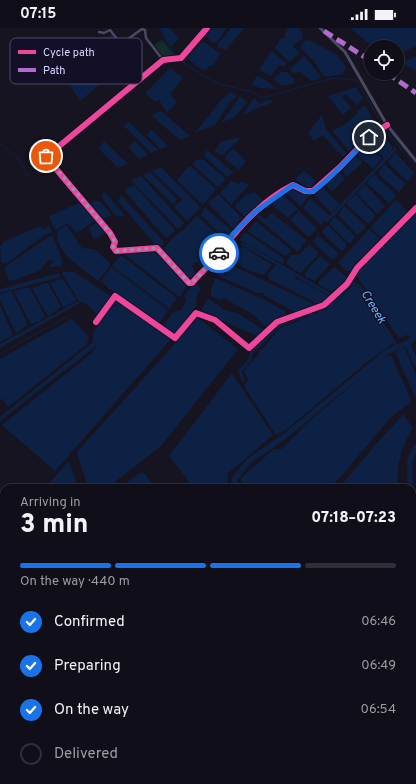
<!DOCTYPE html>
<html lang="en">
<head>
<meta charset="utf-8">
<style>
	body { margin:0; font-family:Overpass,sans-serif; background:#191822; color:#f1f3f6; height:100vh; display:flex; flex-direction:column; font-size:15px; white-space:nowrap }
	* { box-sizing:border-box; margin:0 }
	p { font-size:13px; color:#9c9ca2 }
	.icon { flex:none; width:22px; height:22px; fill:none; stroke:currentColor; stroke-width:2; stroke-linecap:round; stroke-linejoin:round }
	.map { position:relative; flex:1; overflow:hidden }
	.side { position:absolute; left:0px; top:456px; width:416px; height:300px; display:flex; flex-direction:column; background:#100f19; border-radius:12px 12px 0 0; box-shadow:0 1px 3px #0004,0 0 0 1px #302f38 }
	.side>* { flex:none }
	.fabs { position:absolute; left:364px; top:12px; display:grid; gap:8px }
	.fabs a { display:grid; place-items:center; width:40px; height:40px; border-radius:50%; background:#100f19; box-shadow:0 1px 3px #0004,0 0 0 1px #302f38; font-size:20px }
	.pin { position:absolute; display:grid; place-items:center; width:34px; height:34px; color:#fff; margin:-17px; border:2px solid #fff; border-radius:50%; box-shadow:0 1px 4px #0007 }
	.courier { position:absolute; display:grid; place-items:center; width:40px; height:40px; margin:-20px; border:3px solid #1a73e8; border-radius:50%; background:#fff; color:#222; box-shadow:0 1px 5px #0007 }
	.summary em { font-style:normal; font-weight:800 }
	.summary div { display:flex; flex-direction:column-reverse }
	.summary { display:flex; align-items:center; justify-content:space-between; height:68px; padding:0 20px }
	h1 { font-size:26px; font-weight:800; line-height:30px }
	.bar { display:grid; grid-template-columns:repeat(4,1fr); gap:6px 4px; align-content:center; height:48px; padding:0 20px }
	.bar i { height:5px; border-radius:3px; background:#302f38 }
	.bar .on { background:#1a73e8 }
	.bar p { grid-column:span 4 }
	ol { padding:0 20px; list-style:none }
	li { display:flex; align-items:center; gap:12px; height:44px }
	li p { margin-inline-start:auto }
	li .icon { padding:4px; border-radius:50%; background:#1a73e8; color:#fff; stroke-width:4 }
	li:last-child { color:#9c9ca2 }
	li i { width:22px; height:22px; border:2px solid #302f38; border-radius:50% }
	.status { display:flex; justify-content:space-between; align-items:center; height:28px; padding:0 20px; background:#100f19; direction:ltr }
	.status svg { height:11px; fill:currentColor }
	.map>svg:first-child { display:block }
	.green { fill:#132c2d }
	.water { fill:#0d2144 }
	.pier { fill:#161421 }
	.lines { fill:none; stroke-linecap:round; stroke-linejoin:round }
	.stream { stroke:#0d2144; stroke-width:1 }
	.canal { stroke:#0d2144; stroke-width:3 }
	.river { stroke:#0d2144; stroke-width:5.5 }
	.minor { stroke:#4a4962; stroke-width:2.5 }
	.tertiary { stroke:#4a4962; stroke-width:3 }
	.quiet { stroke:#b06ccc; stroke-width:5; stroke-dasharray:10 5; stroke-linecap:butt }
	.cycleway-casing { stroke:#130f26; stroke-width:8 }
	.cycleway { stroke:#ed469a; stroke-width:6 }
	.done { stroke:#9591b1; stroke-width:4; stroke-dasharray:0 7.2 }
	.route { stroke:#1a73e8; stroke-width:5 }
	.labels { text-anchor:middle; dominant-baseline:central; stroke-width:3; stroke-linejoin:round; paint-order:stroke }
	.water-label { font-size:12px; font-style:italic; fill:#62b6ff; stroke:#130f26 }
	.key { fill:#130f26; stroke:#4e4a67; stroke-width:1 }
	.key-label { font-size:11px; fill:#d9d4ff }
</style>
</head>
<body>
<div class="status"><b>07:15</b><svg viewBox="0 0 49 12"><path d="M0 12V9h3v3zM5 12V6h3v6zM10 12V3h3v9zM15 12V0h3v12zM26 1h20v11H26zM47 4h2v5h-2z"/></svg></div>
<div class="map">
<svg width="416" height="756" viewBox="0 0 416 756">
	<rect width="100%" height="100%" fill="#161421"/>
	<path class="green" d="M162 12 177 30 165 31 154 17Z"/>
	<g class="water">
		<path d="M160 0H169L179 10 170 19Z"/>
		<path d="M210 0H227L216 15 212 14 204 6Z"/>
		<path d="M231 0H244L226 22 218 19V16Z"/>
		<path d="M289 0H299L301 3 303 10 293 18 300 25 291 33H288L275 20 280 11 285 9V5Z"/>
		<path d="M350 0H416V43L397 32V19H373Z"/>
		<path d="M112 6 120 19H124L130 26 125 35 80 73 60 41Z"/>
		<path d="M310 12 337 27 347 40 342 46 327 49 324 48 313 32 301 21V18L305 13Z"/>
		<path d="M202 14 206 15 220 26 213 38 210 37 206 42 201 41 189 32V29Z"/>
		<path d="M271 23 285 34 286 37 284 38 279 37 271 48 259 42Z"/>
		<path d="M304 28 321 48 319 51 312 53 299 43 295 46 291 44V40Z"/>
		<path d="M170 40 183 50 170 66 177 74 167 85 159 72 155 74 145 65Z"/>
		<path d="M281 44H287L294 51 295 55 282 58 273 51Z"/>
		<path d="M257 48 264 51 278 61 260 60 251 57Z"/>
		<path d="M356 59 363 70 357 78 346 66 343 67V71L346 73 351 80 343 87 328 68Z"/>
		<path d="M231 64 237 68 229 75 215 97 195 105 222 71Z"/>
		<path d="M240 68 247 74 234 90 222 94Z"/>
		<path d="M254 70 260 76 263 73 272 72 273 74 242 87Z"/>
		<path d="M365 77 373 91 369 94 370 102 349 123 333 104 334 102 347 95 357 86V83Z"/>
		<path d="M161 83 190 108 180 112 153 89 152 87Z"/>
		<path d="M322 87 326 101 346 125 344 128H342L323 107 315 112H313L308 105Z"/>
		<path d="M127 95H130L158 122 151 125 124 98Z"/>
		<path d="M150 102H152L168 118 160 121 147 107Z"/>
		<path d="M380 105 392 118V122L384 130 369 116 373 110Z"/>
		<path d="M242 109 223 127 215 124V122L221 113Z"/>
		<path d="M104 113 128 136 118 140 99 121Z"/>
		<path d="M135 113 148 127 139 131 130 121 129 118Z"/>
		<path d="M366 117 382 130 373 141 357 127 358 124Z"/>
		<path d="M207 122 233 144 227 149 204 128Z"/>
		<path d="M231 122H235L246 133 239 142 226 132V128Z"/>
		<path d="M395 124 414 145 409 153H407L388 134Z"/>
		<path d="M354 127 362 133V135L347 149 342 143Z"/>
		<path d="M196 132H204L225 150V152L219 158H216L193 137Z"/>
		<path d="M384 136 406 156 399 164 378 146Z"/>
		<path d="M161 139 199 178V181L187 193 175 180 174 177 182 173V170L178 168 152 143Z"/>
		<path d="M188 139H191L216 161 203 177 177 152Z"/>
		<path d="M304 143 316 153 311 160H307L295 151Z"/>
		<path d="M150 144 176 170V173L173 176 143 147Z"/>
		<path d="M338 144 345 149 344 152 334 162 331 163 325 156Z"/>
		<path d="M374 146 395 166V169L389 175 368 156 367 154Z"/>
		<path d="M141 148 184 195 180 200H177L131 152Z"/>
		<path d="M231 153 238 156 242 153 249 157 231 177 220 165Z"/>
		<path d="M365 156 385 178 379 185H376L357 165Z"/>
		<path d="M131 158H135L174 201V204L166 210 126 165 125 162Z"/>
		<path d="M322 159 340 176 332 185 314 167Z"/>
		<path d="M292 160 308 168 301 179 287 165Z"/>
		<path d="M105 164 106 165 125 188 119 189 115 187 101 168Z"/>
		<path d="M254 164 263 172 245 189 236 180 235 177 246 167Z"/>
		<path d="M218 166 242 190 235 200H232L210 177 209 174Z"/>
		<path d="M356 166 374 186 375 189 369 195H367L347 177V175Z"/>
		<path d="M121 167 164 214 161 221H159L118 173Z"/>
		<path d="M283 167 298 181 288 190 273 178 275 172Z"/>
		<path d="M310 170 329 187V189L321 197 303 180Z"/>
		<path d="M94 173H100L110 185V188L101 192 90 179V176Z"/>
		<path d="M395 173H398L407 184 382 210 370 200Z"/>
		<path d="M82 174 97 189 96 192 77 205 67 195 57 202 54 200 49 188Z"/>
		<path d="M344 178 366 198 365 200 359 206H356L338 187Z"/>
		<path d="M205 179 231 202 232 205 227 210H224L201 187Z"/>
		<path d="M416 182V304L411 310 407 307 399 310 356 247 358 241Z"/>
		<path d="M299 183 317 201 310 208H307L290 192Z"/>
		<path d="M272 185 306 212 298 224 255 188 258 186 265 191Z"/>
		<path d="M197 188 219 208 203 231 206 237 202 239 196 234 192 238 196 246 189 252 163 227 162 223C169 214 174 208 183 202 188 199 190 192 197 188Z"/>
		<path d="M335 189 355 208 351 215H348L330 196V194Z"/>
		<path d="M99 193 107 204 94 212 89 200Z"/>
		<path d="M256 193 290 221V224L285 228 249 204 248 202Z"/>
		<path d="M49 197 52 204 43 208 6 236 1 234 0 218 5 213 40 198 44 201Z"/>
		<path d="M66 197 82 220 94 221 109 234 110 238 100 251 97 252C83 241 54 224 57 203Z"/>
		<path d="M326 198H329L347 217 343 223H341L322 204Z"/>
		<path d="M369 201 380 211 378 216 352 243H346L339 236V234Z"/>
		<path d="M244 205H247L283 230 285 232 282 236 240 212V210Z"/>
		<path d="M52 207 60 226 62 238 48 239 54 234 50 231 41 240V242L12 253 9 252 4 239Z"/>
		<path d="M318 207 339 226 334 231 332 232 313 214Z"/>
		<path d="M309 217 318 224V227L301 245 294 242 286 234 291 227H298Z"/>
		<path d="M242 218 272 237 264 247 250 243 227 231 232 224 237 225Z"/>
		<path d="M150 222 154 223 188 256 180 268H178L124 226 125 224Z"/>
		<path d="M122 228 177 270 170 280H168L112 238 119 229Z"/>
		<path d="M320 228 330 236 315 253 305 248V245Z"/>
		<path d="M225 234 314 276 313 278 298 284 293 283 265 268 263 265H258L218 248V245Z"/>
		<path d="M276 237 295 248 296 252 299 251 329 268 323 276H318L269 251 268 246Z"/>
		<path d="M111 239 168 282 159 295 125 270 109 261 101 253Z"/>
		<path d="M333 240H336L346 249 347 252C334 264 334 266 319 257V253Z"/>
		<path d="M61 244H74L110 268 111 270 98 287 85 275 79 273Z"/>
		<path d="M59 245 61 249 0 265V261Z"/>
		<path d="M62 250 77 272 64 279H63L50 255Z"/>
		<path d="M215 250 265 272 286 284V288L265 298 252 286 224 270 219 272 211 268V262Z"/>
		<path d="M45 255H48L61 279 48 288 32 260Z"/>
		<path d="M197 256 201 262 197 267 196 278 177 304 173 307 163 298 172 285 181 282 186 273 184 268 193 257Z"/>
		<path d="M353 257 360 261 361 269 367 273 393 314 390 318 367 334 286 402 276 407 244 358 248 352 244 343 279 301 333 278Z"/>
		<path d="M28 259 30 260 45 288 40 293 31 296 14 264 17 262Z"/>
		<path d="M10 263 12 264 28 297 16 305 0 272V266Z"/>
		<path d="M116 270 170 312 55 443 2 397 87 329 97 319 96 318 0 393V389L93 314V305Z"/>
		<path d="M209 271 223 281 239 286 264 302 259 307H255L202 284 201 282 207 272Z"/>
		<path d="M78 273 80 275 0 320V316Z"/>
		<path d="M0 277 12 305V308L0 314Z"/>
		<path d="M198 290 238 321 161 418 107 460H88L77 424Z"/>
		<path d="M72 291 89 309 87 316 8 379 3 371 0 372V331Z"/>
		<path d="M405 320 416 346V371L396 326 397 323Z"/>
		<path d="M390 327 392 328C397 343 405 357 411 372L410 375 392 388 331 460H245L241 454V450L274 421H282L305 397 384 329Z"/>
		<path d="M232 345 273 407 227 446 228 456 231 460H194L169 428Z"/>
		<path d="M403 387 413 400C400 422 397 434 398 460H339L377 415Z"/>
		<path d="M69 433 78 460H45Z"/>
		<path d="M140 445 145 446 156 460H119Z"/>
		<path d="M0 492 4 493V588L0 587Z"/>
		<path d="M412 535 416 546V676L412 673Z"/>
		<path d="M0 594H4L0 698Z"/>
		<path d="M412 682 416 686V756H297V752H412Z"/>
		<rect x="4" y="752" width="50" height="4"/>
		<rect x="62" y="752" width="59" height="4"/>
		<path d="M129 752H181L182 756H129Z"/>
		<path d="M208 752H291V756H209Z"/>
	</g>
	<path class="pier" d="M416 18V28L400 36 397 34V27Z"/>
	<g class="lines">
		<g class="stream">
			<path d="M159 0 167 16 178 29"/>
			<path d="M180 32 205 49 223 57 249 63 261 69H267L333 50 356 52 387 104 416 139"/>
			<path d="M0 116 17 129 29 150"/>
			<path d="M0 326 68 288"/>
		</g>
		<g class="canal">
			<path d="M327 193 395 121"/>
			<path d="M243 216 331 267"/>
			<path d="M243 352 240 343 250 332 251 325 280 297 332 277 352 254 360 259 397 319"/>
		</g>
		<g class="river">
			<path d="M407 315 416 336"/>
			<path d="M239 460 234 453 235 450 249 433 285 408 388 323 410 314 416 307"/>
			<path d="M410 460V432L416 419"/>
			<path d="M412 485 416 507"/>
		</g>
		<g class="minor">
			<path d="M207 0 181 30 163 32 46 129 110 205 115 214 113 219 116 223 157 220 189 255H192C201 244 213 235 221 223 240 197 263 172 293 157L305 163H313L340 139 369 109 387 97"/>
			<path d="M99 4 104 5 110 2 121 16 142 1 145 2 146 10 163 32"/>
			<path d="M96 294 115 268 175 310 196 285 215 292 249 320 277 294 324 277 347 256 357 240 416 180"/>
		</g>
		<path class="tertiary" d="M320 0 345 24 387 97 416 133"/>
		<g class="quiet">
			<path d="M324 3 371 33"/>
			<path d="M387 45 416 65"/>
		</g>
		<defs>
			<g id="cycleway">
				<path d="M207 0 181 30 163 32 46 129 110 205 115 214 113 219 116 223 157 220 189 255H192C201 244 213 235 221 223 240 197 263 172 293 157L305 163H313L340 139 369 109 387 97"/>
				<path d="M96 294 115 268 175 310 196 285 215 292 249 320 277 294 324 277 347 256 357 240 416 180"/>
			</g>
		</defs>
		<use href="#cycleway" class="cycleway-casing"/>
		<use href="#cycleway" class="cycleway"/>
	</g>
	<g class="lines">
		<path class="done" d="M46 128 110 205 115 214 113 219 116 223 157 220 189 255H192L219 225"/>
		<path class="route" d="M219 225 233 206 255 184 293 157C299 158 303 164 310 164 320 163 360 118 369 109"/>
	</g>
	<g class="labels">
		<g class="water-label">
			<text transform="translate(373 279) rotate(59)">Creeek</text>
		</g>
	</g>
	<rect x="10" y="10" width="132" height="46" rx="6" class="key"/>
	<rect x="18" y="22" width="18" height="4" fill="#ed469a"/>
	<rect x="18" y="40" width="18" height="4" fill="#b06ccc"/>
	<g class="key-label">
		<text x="43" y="28">Cycle path</text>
		<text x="43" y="46">Path</text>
	</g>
</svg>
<div class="fabs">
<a><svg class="icon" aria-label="locate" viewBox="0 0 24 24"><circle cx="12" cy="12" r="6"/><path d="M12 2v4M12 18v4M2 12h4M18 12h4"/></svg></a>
</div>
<div class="pin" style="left:46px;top:128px;background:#ea580c"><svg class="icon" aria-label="bag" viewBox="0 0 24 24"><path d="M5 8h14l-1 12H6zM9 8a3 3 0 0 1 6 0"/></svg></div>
<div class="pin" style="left:369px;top:109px;background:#1f2937"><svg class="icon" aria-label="home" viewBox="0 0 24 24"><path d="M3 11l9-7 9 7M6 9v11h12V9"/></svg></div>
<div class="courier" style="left:219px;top:225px"><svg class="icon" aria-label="car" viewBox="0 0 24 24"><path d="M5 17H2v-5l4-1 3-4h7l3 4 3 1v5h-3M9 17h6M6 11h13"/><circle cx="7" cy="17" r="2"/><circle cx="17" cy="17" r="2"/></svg></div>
<section class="side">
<div class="summary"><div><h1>3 min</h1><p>Arriving in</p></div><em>07:18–07:23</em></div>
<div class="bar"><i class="on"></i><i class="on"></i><i class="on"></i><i></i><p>On the way · 440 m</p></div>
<ol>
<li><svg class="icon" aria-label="check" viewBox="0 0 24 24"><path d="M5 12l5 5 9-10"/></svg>Confirmed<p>06:46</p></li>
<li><svg class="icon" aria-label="check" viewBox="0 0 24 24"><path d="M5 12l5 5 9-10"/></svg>Preparing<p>06:49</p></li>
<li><svg class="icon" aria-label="check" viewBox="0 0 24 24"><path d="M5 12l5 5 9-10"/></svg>On the way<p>06:54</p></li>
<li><i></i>Delivered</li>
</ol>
</section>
</div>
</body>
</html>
